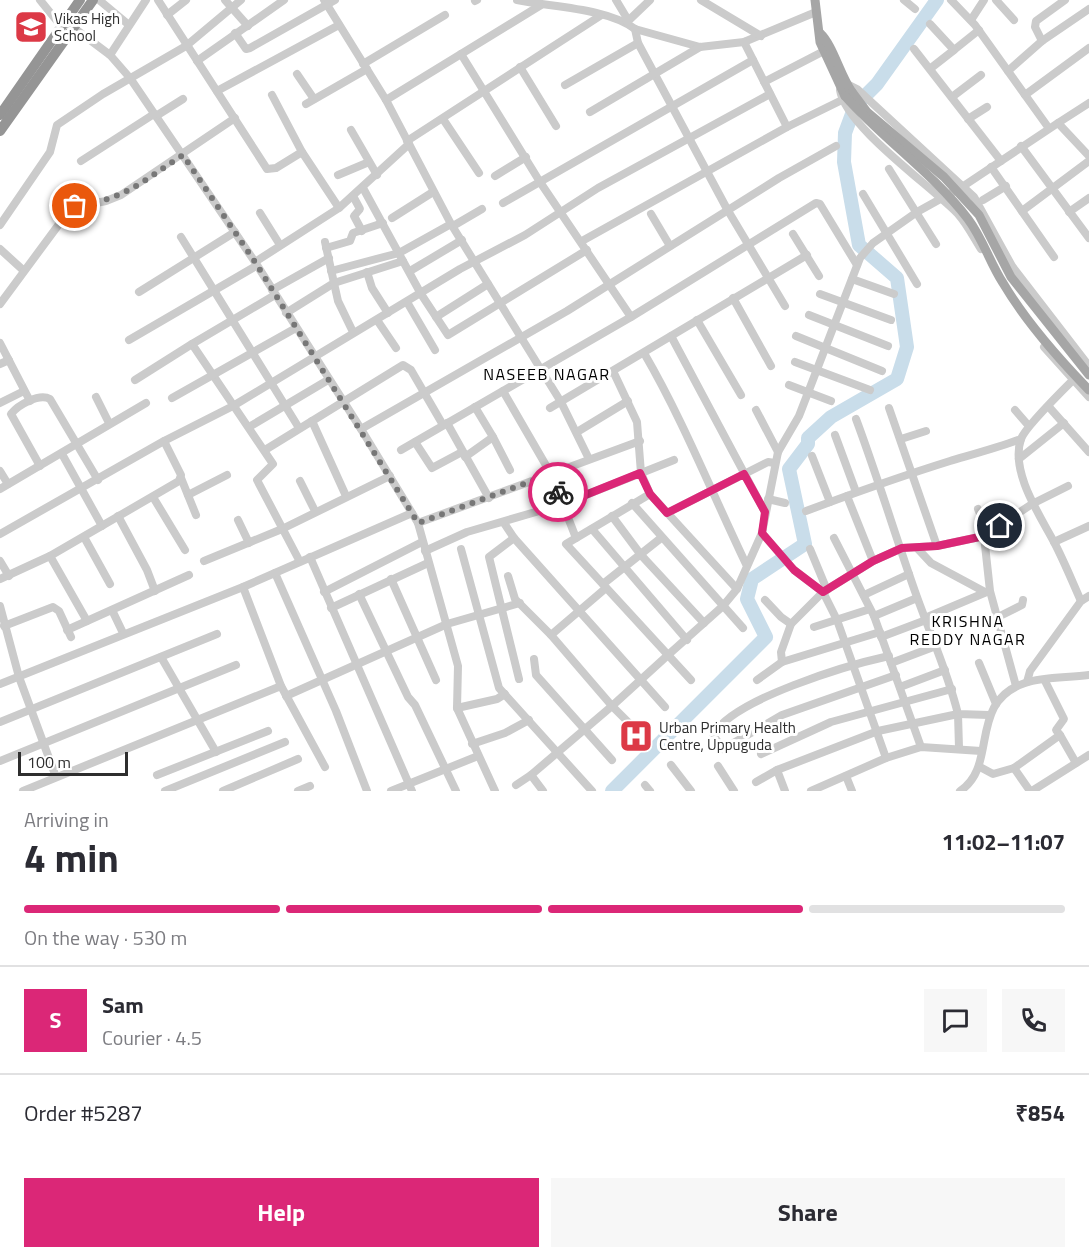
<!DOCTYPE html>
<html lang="en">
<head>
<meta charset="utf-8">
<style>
	body { margin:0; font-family:"Titillium Web",sans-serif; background:#f7f7f7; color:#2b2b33; height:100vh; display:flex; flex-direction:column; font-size:22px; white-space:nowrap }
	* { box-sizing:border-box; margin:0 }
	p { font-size:20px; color:#7c7c81 }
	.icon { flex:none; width:33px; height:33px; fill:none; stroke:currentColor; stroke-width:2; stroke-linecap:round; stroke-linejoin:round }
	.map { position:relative; height:791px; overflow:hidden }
	.side { display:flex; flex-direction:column; background:#fff; flex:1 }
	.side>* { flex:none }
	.scale { position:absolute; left:18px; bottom:15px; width:110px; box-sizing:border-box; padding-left:6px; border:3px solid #2e2e2e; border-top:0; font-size:16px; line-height:21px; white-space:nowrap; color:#2e2e2e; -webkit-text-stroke:4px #fff; paint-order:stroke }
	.pin { position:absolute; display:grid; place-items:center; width:51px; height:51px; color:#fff; margin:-26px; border:3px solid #fff; border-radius:50%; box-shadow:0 2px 6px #0007 }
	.courier { position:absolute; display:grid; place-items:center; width:60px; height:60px; margin:-30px; border:4px solid #db2777; border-radius:50%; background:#fff; color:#222; box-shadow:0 2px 8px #0007 }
	.summary em { font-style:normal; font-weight:700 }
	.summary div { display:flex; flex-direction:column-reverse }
	.summary { display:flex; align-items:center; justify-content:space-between; height:102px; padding:0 24px }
	h1 { font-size:39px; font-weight:700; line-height:45px }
	.bar { display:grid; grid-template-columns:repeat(4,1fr); gap:9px 6px; align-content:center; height:72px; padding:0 24px }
	.bar i { height:8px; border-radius:4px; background:#e1e1e2 }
	.bar .selected { background:#db2777 }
	.bar p { grid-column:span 4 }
	.line { display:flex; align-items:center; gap:15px; padding:0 24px; border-top:2px solid #e1e1e2 }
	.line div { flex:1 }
	.round { display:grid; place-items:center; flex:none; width:63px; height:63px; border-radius:0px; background:#f7f7f7 }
	.primary-button { display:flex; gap:12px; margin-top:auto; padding:12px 24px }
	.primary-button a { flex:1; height:69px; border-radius:0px; background:#db2777; color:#fff; font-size:24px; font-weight:700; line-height:69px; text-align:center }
	.primary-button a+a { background:#f7f7f7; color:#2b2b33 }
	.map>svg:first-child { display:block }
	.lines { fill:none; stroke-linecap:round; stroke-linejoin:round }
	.river { stroke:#c9ddea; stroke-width:14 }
	.minor { stroke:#cbcbcb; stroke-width:8 }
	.major { stroke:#a6a6a6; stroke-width:9 }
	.highway { stroke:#959595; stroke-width:10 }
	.major-bridge { stroke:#a6a6a6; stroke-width:9 }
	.done { stroke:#777; stroke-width:6; stroke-dasharray:0 10.8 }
	.route { stroke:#db2777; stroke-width:8 }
	.labels { text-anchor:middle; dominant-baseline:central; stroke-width:6; stroke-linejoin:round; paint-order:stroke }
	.poi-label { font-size:15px; fill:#2e2e2e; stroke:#fff; text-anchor:start }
	.neighbourhood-label { font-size:16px; letter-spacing:1.5px; fill:#000; stroke:#fff }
</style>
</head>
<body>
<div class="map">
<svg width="1089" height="791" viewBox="0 0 1089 791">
	<rect width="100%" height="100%" fill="#fff"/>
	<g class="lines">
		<path class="river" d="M612 791 766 637 747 599 752 579 805 544 789 469 808 444V438L831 417 897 379 907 347 897 278 859 245 844 162 845 133 855 106 877 84 937 0"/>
		<g class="minor">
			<path d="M40 0 61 26"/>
			<path d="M99 0 129 25"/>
			<path d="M158 0 267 169 276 168 302 152 339 208 409 144"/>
			<path d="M225 0 248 26"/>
			<path d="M324 0 386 100 451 224 561 402 589 459"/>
			<path d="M517 0C551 7 608 8 635 29L700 47 744 42 816 12"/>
			<path d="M616 0 628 20"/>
			<path d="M701 0 761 36"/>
			<path d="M904 0 915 9"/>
			<path d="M951 0 975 25 1048 127"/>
			<path d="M996 0 1014 20"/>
			<path d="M475 1 477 0"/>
			<path d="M167 15 186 0"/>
			<path d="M971 20 984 0"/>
			<path d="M627 22 650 0"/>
			<path d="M930 24 954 50 979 30"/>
			<path d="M74 28 110 55 130 78 255 262 361 429 567 311 779 178 836 146"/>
			<path d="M635 29 638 43 727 209 785 306"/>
			<path d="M235 33 246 49 250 48 335 0"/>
			<path d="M1042 41 1035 27 1036 21 1065 0"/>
			<path d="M744 42 787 127"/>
			<path d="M914 49 1001 161"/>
			<path d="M461 54 540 182 631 317"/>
			<path d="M110 55 146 0"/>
			<path d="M197 61 284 0"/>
			<path d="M363 64 445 15"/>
			<path d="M520 67 556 126"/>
			<path d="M931 68 954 50"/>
			<path d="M1008 71 1042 41 1089 9"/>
			<path d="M297 74 314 99"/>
			<path d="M764 82 824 51"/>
			<path d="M847 84 857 89 974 197 1012 266 1089 366"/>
			<path d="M565 85 638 43"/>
			<path d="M840 90C845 126 931 186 958 214 967 224 974 238 981 249"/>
			<path d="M217 91 339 25"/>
			<path d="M272 95 302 152"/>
			<path d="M1025 95 1089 48"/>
			<path d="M952 97 981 75"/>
			<path d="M386 100 541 5"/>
			<path d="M1089 103 1058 123 1089 156"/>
			<path d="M306 104 367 69"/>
			<path d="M590 112 700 47"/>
			<path d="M156 116 183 99"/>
			<path d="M443 119 479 173"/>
			<path d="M968 119 987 107"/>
			<path d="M351 130 377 175"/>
			<path d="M407 141 600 16"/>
			<path d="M1021 146 1089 238"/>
			<path d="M81 161 154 114"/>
			<path d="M991 167 1054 257"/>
			<path d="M889 169 936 244"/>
			<path d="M338 175 369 162"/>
			<path d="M495 176 526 157"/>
			<path d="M363 188 421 294 448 335 587 250"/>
			<path d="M863 194 917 284"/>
			<path d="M353 196 360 209 354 216 362 231"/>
			<path d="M983 200 1006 186"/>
			<path d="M503 203 753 60"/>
			<path d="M1022 211 1089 161"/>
			<path d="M1069 212 1089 198"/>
			<path d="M260 213 280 245"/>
			<path d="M651 214 670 246"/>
			<path d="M392 218 433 192"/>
			<path d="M0 225 50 152 57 125 103 94 186 46 241 0"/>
			<path d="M453 226 482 209"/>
			<path d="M793 234 819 276"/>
			<path d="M181 237 299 428"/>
			<path d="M582 241 787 127 842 100"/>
			<path d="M326 248 350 241 353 233 383 223"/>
			<path d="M0 249 23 270"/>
			<path d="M255 262 339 208"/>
			<path d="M331 271 399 253 451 224"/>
			<path d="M410 271 462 240"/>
			<path d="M367 272 372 288 388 313"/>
			<path d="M852 279 894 294"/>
			<path d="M272 290 329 258"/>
			<path d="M139 292 235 232"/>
			<path d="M820 294 891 320"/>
			<path d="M275 295 192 344 273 464 257 480 299 560"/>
			<path d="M733 298 771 366"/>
			<path d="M407 302 435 350"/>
			<path d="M0 304 71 208 106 201 121 195 235 118"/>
			<path d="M286 313 334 283 325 242"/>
			<path d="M809 315 888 346"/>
			<path d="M436 317 488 284"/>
			<path d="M377 320 396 348"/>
			<path d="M697 320 741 395"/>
			<path d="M353 332 338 301 334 283 403 261"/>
			<path d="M671 336 765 512"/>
			<path d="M796 336 882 371"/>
			<path d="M129 340 256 266"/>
			<path d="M0 343 30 401"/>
			<path d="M1044 347 1089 397"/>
			<path d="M644 353C683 420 712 493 746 564"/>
			<path d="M795 362 870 390"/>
			<path d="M0 364 9 360"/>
			<path d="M613 371 637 422 641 473 650 494 566 544 668 655 723 606 737 589"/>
			<path d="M1076 377C1065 388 1025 427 1021 439 1010 471 1039 514 1054 542 1064 561 1072 581 1081 601"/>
			<path d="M135 380 192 344"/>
			<path d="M789 385 831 401"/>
			<path d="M503 391 551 474 576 538"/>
			<path d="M96 397 109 423"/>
			<path d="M172 398 296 328"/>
			<path d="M0 403 24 391"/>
			<path d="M1049 407 1089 452"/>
			<path d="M550 408 807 255"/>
			<path d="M889 408 937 546"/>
			<path d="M756 410 778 452"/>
			<path d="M1015 410 1028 425"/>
			<path d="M856 419C878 478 896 538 917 597 931 636 948 673 958 714L989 715"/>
			<path d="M312 421 346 496"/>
			<path d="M447 423 489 498"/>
			<path d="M249 427 328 380"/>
			<path d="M361 429 412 513"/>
			<path d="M577 432 628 401"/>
			<path d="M835 435 856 492"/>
			<path d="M493 437 510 470"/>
			<path d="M901 439 926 431"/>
			<path d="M415 442 432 468 462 452"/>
			<path d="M265 450 403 365 411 370 443 425"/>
			<path d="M401 450 631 317 816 203 820 204 857 265"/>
			<path d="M62 454 102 526"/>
			<path d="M812 456 830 502"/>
			<path d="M465 457 493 437 475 407"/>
			<path d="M1019 459 1064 423"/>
			<path d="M40 466 11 414C18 405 39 393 50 399L98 480"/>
			<path d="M0 471 8 484"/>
			<path d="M181 478 196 515"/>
			<path d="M300 481 315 511"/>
			<path d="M0 489 146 403"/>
			<path d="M650 494 737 589 762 533"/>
			<path d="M188 495 227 475"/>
			<path d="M847 496 873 561"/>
			<path d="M153 497 185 550"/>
			<path d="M768 499 785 503"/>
			<path d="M632 503 743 628"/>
			<path d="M978 509 986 528 984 536 990 591 1016 686"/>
			<path d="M806 511C854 493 902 476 950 461 974 454 997 448 1021 439"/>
			<path d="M667 513 768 462 775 463"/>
			<path d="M118 516 147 570 155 591"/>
			<path d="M612 516 641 555 704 623"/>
			<path d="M238 520 249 543"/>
			<path d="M418 523 640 441"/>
			<path d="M504 523 514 538"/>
			<path d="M592 529 687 640"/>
			<path d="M0 534 164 441 233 406 460 269 525 235 598 188 770 94"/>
			<path d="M84 537 110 584"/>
			<path d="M834 538 874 616 921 747"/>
			<path d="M1054 542 1089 526"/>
			<path d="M917 548 931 563 985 592"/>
			<path d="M461 549 499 688 592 791"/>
			<path d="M810 549 827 590"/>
			<path d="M425 551 467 532 563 504 674 460"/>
			<path d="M50 556 87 621"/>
			<path d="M310 557 412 791"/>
			<path d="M0 561 9 576"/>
			<path d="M204 561 282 529 390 476"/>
			<path d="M275 573 336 711 367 791"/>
			<path d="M508 576 515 599 551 635 606 588"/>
			<path d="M0 579 50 556 179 481 181 475 164 441"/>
			<path d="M391 579 436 680"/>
			<path d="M603 584 661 538"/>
			<path d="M243 587 281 686 325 767"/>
			<path d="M324 592 422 542"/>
			<path d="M359 594 408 697 415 705 456 791"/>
			<path d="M864 595 909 574"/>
			<path d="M765 600 781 617 791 624"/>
			<path d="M0 606 19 677 56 777"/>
			<path d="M331 608 428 563"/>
			<path d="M112 610 123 633"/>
			<path d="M874 616 917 598"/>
			<path d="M925 618 989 591"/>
			<path d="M996 618 1022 605 1023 600"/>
			<path d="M4 626 53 607 59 611 71 637"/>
			<path d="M814 627 870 609"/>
			<path d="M67 630 189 575"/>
			<path d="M551 635 612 706 668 655 691 680"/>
			<path d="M881 637 926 620"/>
			<path d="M889 656C848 665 733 699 713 735L723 749 782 715 896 675"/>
			<path d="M161 657 216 752"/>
			<path d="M534 659 536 675 612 760"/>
			<path d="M782 662 781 652 791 624 823 592 873 561 902 548 937 546 984 536 1032 504 1068 486"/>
			<path d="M891 663 936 646"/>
			<path d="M979 663 996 704"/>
			<path d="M519 679 489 557 514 538 665 707"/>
			<path d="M757 680 782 662 880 632"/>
			<path d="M1045 681 1064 719 1056 730 1060 735"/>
			<path d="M1027 682 1030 671 1081 601 1089 596"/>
			<path d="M0 684 243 587 412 513 418 523 458 666 457 708 495 791"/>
			<path d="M900 687 945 670"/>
			<path d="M286 696 447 624 520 603"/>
			<path d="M457 708 497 699 505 694"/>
			<path d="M0 722 217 634"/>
			<path d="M472 744 505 733 529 720"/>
			<path d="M761 754 831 722 952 689"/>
			<path d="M886 758 837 620 823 592 794 570 762 533 778 452 799 416 860 258 873 243 917 212 962 187 1058 123"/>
			<path d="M0 761 236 665"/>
			<path d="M671 765 691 791"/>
			<path d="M718 766 734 791"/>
			<path d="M980 767 993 774 1014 768"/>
			<path d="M157 775 268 731"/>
			<path d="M531 775 612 706 639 733"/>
			<path d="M846 776 852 791"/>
			<path d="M756 782 777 770"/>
			<path d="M516 785 531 775 543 791"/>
			<path d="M645 785 650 791"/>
			<path d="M23 791 281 686"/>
			<path d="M165 791 285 742"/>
			<path d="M223 791 298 759"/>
			<path d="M298 791 310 786"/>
			<path d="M391 791 478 756"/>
			<path d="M785 791 777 770 878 731 958 714 959 748"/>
			<path d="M811 791 886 758 921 747 981 751"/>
			<path d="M960 791C999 766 967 702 1025 683 1044 676 1069 678 1089 675"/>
			<path d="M1030 791 1014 768 1060 735 1076 763"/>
			<path d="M1032 791 1089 755"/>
		</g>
		<g class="major">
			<path d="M815 0 820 42 845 96"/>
			<path d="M820 33C833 45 840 75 852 92"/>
		</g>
		<g class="highway">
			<path d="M0 115 80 0"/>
			<path d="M0 131 93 0"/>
		</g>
		<g class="major-bridge">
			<path d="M852 92 867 112 944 177 979 215 1011 277 1089 375"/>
			<path d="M845 96C883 139 933 173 968 219 983 239 990 263 1003 283 1026 322 1058 358 1089 390"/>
		</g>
	</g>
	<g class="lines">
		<path class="done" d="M75 206C124 200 143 181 183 155L255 262 418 523 551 474 558 492"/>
		<path class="route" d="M558 492 563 504 640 473 650 494 667 513 744 474 765 512 762 533 794 570 823 592 873 561 902 548 937 546 984 536 1000 526"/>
	</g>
	<defs>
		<symbol id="school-square" viewBox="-11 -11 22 22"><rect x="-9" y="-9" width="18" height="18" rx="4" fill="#dc3946" stroke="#fff"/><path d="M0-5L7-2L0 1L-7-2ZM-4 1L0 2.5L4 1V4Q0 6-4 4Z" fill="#fff"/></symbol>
		<symbol id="hospital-square" viewBox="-11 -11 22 22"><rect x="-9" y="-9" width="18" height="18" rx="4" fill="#dc3946" stroke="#fff"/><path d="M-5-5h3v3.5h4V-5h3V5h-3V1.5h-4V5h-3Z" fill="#fff"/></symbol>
	</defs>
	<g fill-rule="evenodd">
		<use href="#school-square" x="12" y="8" width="38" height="38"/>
		<use href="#hospital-square" x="617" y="717" width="38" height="38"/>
	</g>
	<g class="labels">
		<g class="poi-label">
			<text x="54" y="18">Vikas High<tspan x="54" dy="17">School</tspan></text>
			<text x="659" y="727">Urban Primary Health<tspan x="659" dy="17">Centre, Uppuguda</tspan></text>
		</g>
		<g class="neighbourhood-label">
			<text x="547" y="374">NASEEB NAGAR</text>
			<text x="968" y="621">KRISHNA<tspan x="968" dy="18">REDDY NAGAR</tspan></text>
		</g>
	</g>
</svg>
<div class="scale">100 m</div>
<div class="pin" style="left:75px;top:206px;background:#ea580c"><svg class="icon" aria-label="bag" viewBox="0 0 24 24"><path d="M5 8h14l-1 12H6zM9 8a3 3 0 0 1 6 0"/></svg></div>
<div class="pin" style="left:1000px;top:526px;background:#1f2937"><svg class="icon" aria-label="home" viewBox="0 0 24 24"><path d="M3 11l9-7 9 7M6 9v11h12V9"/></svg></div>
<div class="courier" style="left:558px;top:492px"><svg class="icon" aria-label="bike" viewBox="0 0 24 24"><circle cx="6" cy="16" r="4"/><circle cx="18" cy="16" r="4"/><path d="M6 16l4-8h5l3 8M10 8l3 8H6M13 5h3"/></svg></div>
</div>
<section class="side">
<div class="summary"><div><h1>4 min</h1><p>Arriving in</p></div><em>11:02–11:07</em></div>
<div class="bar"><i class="selected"></i><i class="selected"></i><i class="selected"></i><i></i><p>On the way · 530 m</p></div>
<div class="line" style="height:108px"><b class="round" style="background:#db2777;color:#fff">S</b><div><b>Sam</b><p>Courier · 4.5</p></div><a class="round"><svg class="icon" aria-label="chat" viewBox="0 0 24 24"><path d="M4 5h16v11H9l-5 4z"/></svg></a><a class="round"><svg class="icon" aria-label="phone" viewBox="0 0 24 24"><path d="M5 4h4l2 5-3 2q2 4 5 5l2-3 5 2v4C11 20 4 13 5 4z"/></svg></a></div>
<div class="line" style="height:78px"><div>Order #5287</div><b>₹854</b></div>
<div class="primary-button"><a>Help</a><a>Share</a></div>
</section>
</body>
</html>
